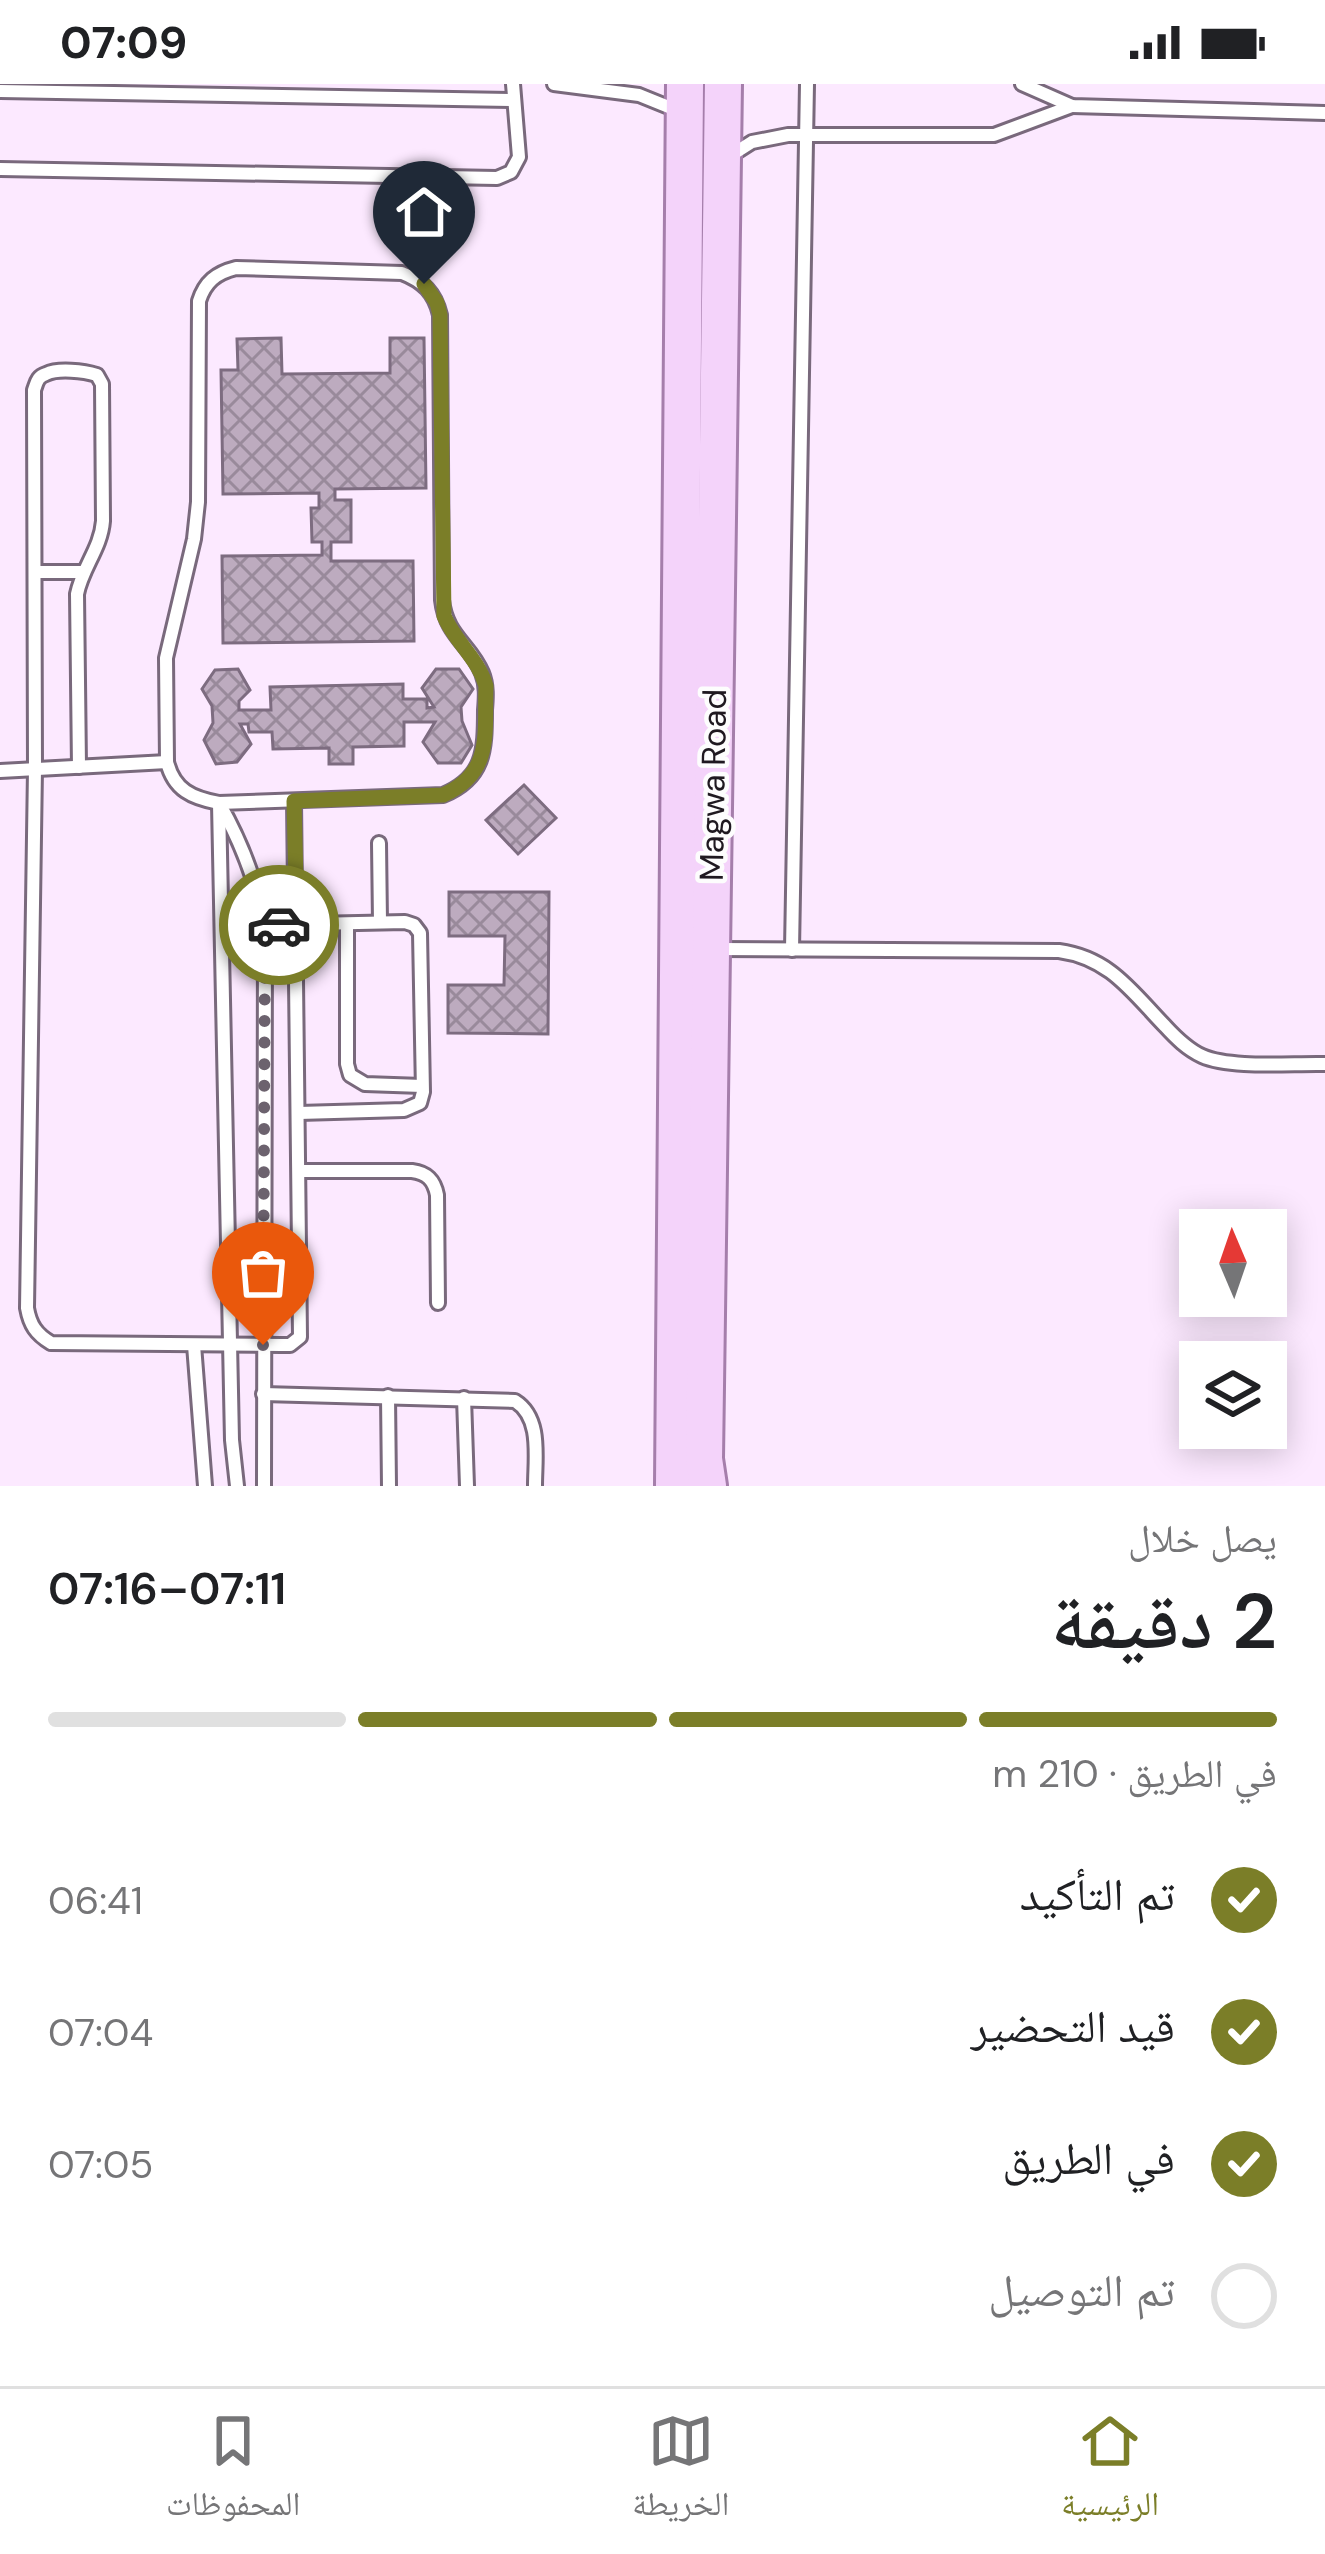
<!DOCTYPE html>
<html lang="ar">
<head>
<meta charset="utf-8">
<style>
	body { margin:0; font-family:"DM Sans","Noto Naskh Arabic",sans-serif; background:#f2f2f2; color:#202124; direction:rtl; height:100vh; display:flex; flex-direction:column; font-size:45px; white-space:nowrap }
	* { box-sizing:border-box; margin:0 }
	p { font-size:39px; color:#757577 }
	.icon { flex:none; width:66px; height:66px; fill:none; stroke:currentColor; stroke-width:2; stroke-linecap:round; stroke-linejoin:round }
	.map { position:relative; height:1402px; overflow:hidden; direction:ltr }
	.sheet { display:flex; flex-direction:column; background:#fff; flex:1 }
	.sheet>* { flex:none }
	.needle { width:78px; rotate:358deg }
	.controls { position:absolute; left:1179px; top:1125px; display:grid; gap:24px }
	.controls a { display:grid; place-items:center; width:108px; height:108px; border-radius:0px; background:#fff; box-shadow:0 6px 30px #0003; font-size:60px }
	.pin { position:absolute; display:grid; place-items:center; width:102px; height:102px; color:#fff; margin:-123px -51px; border-radius:50% 50% 50% 0; rotate:-45deg; box-shadow:0 0 12px #0007 }
	.pin .icon { rotate:45deg }
	.courier { position:absolute; display:grid; place-items:center; width:120px; height:120px; margin:-60px; border:9px solid #7b7e28; border-radius:50%; background:#fff; color:#222; box-shadow:0 3px 15px #0007 }
	.head em { font-style:normal; font-weight:600 }
	.head div { display:flex; flex-direction:column-reverse }
	.head { display:flex; align-items:center; justify-content:space-between; height:204px; padding:0 48px }
	h1 { font-size:78px; font-weight:600; line-height:90px }
	.bar { display:grid; grid-template-columns:repeat(4,1fr); gap:18px 12px; align-content:center; height:144px; padding:0 48px }
	.bar i { height:15px; border-radius:9px; background:#e0e0e0 }
	.bar .active { background:#7b7e28 }
	.bar p { grid-column:span 4 }
	ol { padding:0 48px; list-style:none }
	li { display:flex; align-items:center; gap:36px; height:132px }
	li p { margin-inline-start:auto }
	li .icon { padding:12px; border-radius:50%; background:#7b7e28; color:#fff; stroke-width:4 }
	li:last-child { color:#757577 }
	li i { width:66px; height:66px; border:6px solid #e0e0e0; border-radius:50% }
	.status { display:flex; justify-content:space-between; align-items:center; height:84px; padding:0 60px; background:#fff; direction:ltr }
	.status svg { height:33px; fill:currentColor }
	.dock { display:flex; justify-content:space-around; align-items:center; height:168px; border-top:3px solid #e0e0e0; background:#fff; font-size:33px; color:#757577 }
	.dock a { display:grid; justify-items:center; gap:6px }
	.dock .active { color:#7b7e28 }
	.map>svg:first-child { display:block }
	.building { fill:url(#building-cross-hatch); stroke:#7d6c80; stroke-width:3 }
	.lines { fill:none; stroke-linecap:round; stroke-linejoin:round }
	.lane-casing { stroke:#79697c; stroke-width:18 }
	.primary-casing { stroke:#a57eab; stroke-width:42 }
	.lane { stroke:#fff; stroke-width:12 }
	.primary { stroke:#f4d3fa; stroke-width:36 }
	.done { stroke:#6c626e; stroke-width:12; stroke-dasharray:0 21.6 }
	.route { stroke:#7b7e28; stroke-width:15 }
	.labels { text-anchor:middle; dominant-baseline:central; stroke-width:9; stroke-linejoin:round; paint-order:stroke }
	.street-label { font-size:33px; fill:#1f1920; stroke:#fdfdfd }
</style>
</head>
<body>
<div class="status"><b>07:09</b><svg viewBox="0 0 49 12"><path d="M0 12V9h3v3zM5 12V6h3v6zM10 12V3h3v9zM15 12V0h3v12zM26 1h20v11H26zM47 4h2v5h-2z"/></svg></div>
<div class="map">
<svg width="1325" height="1402" viewBox="0 0 1325 1402">
	<defs>
		<pattern id="building-cross-hatch" width="8" height="8" patternUnits="userSpaceOnUse" patternTransform="scale(3)"><rect width="8" height="8" fill="#bdabbf"/><path d="M0 0l8 8M0 8l8-8" fill="none" stroke="#998a9b"/></pattern>
	</defs>
	<rect width="100%" height="100%" fill="#fce9ff"/>
	<g class="building">
		<path d="M281 254 282 290 390 289V254H424L426 404 335 405V416H351V458H331V477H413L414 557 223 559 222 472 322 471V458H312L311 424H319V409L223 410 221 286H238L237 255Z"/>
		<path d="M238 585 250 606 239 617V626H271L270 603 403 600V615H427V624L434 623 422 604 436 585H459L473 605 461 623 462 637 472 661 461 679H438L423 658 435 638H404V662L353 663V680H329V664L273 665 272 648H249L248 640H240L251 660 237 678 216 680 204 656 213 639 212 622 202 605 215 586Z"/>
		<path d="M524 701 556 734 518 770 486 736Z"/>
		<path d="M449 808H549L548 950 448 949V901H504L505 852H449Z"/>
	</g>
	<g class="lines">
		<defs>
			<g id="lane">
				<path d="M554 0 639 11 681 28"/>
				<path d="M1022 0 1072 22 1325 29"/>
				<path d="M0 7 514 16"/>
				<path d="M730 72 752 58 788 51H994L1072 22"/>
				<path d="M0 85 497 94 511 88 519 73 513 0"/>
				<path d="M35 488H84"/>
				<path d="M79 683 77 510C82 484 101 464 103 437L102 300 97 291C84 287 58 284 46 290 37 293 37 298 34 306L35 685 27 1224C30 1241 36 1250 51 1259L282 1261H290L300 1253 294 717"/>
				<path d="M0 687 167 678"/>
				<path d="M219 719 443 711C484 694 485 667 485 626 486 614 487 601 482 589 470 560 446 552 442 516L440 231C435 209 423 197 402 189L236 184C216 189 205 198 199 217L198 418 194 455 166 574 167 678C174 706 192 714 219 719 242 759 256 796 265 841L264 1402"/>
				<path d="M219 720 232 1356 237 1402"/>
				<path d="M379 759 380 838"/>
				<path d="M347 840V980L350 991 365 1000 422 1002"/>
				<path d="M265 841 405 838 414 841 420 849 423 1008 420 1019 404 1026 299 1029"/>
				<path d="M718 865 1059 867C1110 874 1132 908 1165 942 1176 954 1187 965 1202 972 1231 985 1292 979 1325 980"/>
				<path d="M792 866 807 0"/>
				<path d="M300 1087H412C427 1089 434 1096 437 1111L438 1219"/>
				<path d="M194 1261 205 1402"/>
				<path d="M263 1310 515 1317C542 1334 535 1373 535 1402"/>
				<path d="M388 1312 389 1402"/>
				<path d="M464 1314 467 1402"/>
			</g>
			<g id="primary">
				<path d="M674 1402 685 0"/>
				<path d="M708 1402 704 1375 723 0"/>
			</g>
		</defs>
		<use href="#lane" class="lane-casing"/>
		<use href="#primary" class="primary-casing"/>
		<use href="#lane" class="lane"/>
		<use href="#primary" class="primary"/>
	</g>
	<g class="lines">
		<path class="done" d="M263 1261 265 841H279"/>
		<path class="route" d="M279 841 297 840 294 717 443 711C494 689 484 648 486 602 478 574 455 558 444 532L440 231 437 219 424 200"/>
	</g>
	<g class="labels">
		<g class="street-label">
			<text transform="translate(713 701) rotate(-89)">Magwa Road</text>
		</g>
	</g>
</svg>
<div class="controls">
<a><svg class="needle" viewBox="-14 -14 28 28"><path d="M0-13l5 13h-10z" fill="#e53935"/><path d="M0 13l5-13h-10z" fill="#757577"/></svg></a>
<a><svg class="icon" aria-label="layers" viewBox="0 0 24 24"><path d="M12 4l9 5-9 5-9-5zM3 14l9 5 9-5"/></svg></a>
</div>
<div class="pin" style="left:263px;top:1261px;background:#ea580c"><svg class="icon" aria-label="bag" viewBox="0 0 24 24"><path d="M5 8h14l-1 12H6zM9 8a3 3 0 0 1 6 0"/></svg></div>
<div class="pin" style="left:424px;top:200px;background:#1f2937"><svg class="icon" aria-label="home" viewBox="0 0 24 24"><path d="M3 11l9-7 9 7M6 9v11h12V9"/></svg></div>
<div class="courier" style="left:279px;top:841px"><svg class="icon" aria-label="car" viewBox="0 0 24 24"><path d="M5 17H2v-5l4-1 3-4h7l3 4 3 1v5h-3M9 17h6M6 11h13"/><circle cx="7" cy="17" r="2"/><circle cx="17" cy="17" r="2"/></svg></div>
</div>
<section class="sheet">
<div class="head"><div><h1>2 دقيقة</h1><p>يصل خلال</p></div><em>07:11–07:16</em></div>
<div class="bar"><i class="active"></i><i class="active"></i><i class="active"></i><i></i><p>في الطريق · 210 m</p></div>
<ol>
<li><svg class="icon" aria-label="check" viewBox="0 0 24 24"><path d="M5 12l5 5 9-10"/></svg>تم التأكيد<p>06:41</p></li>
<li><svg class="icon" aria-label="check" viewBox="0 0 24 24"><path d="M5 12l5 5 9-10"/></svg>قيد التحضير<p>07:04</p></li>
<li><svg class="icon" aria-label="check" viewBox="0 0 24 24"><path d="M5 12l5 5 9-10"/></svg>في الطريق<p>07:05</p></li>
<li><i></i>تم التوصيل</li>
</ol>
</section>
<nav class="dock">
<a class="active"><svg class="icon" aria-label="home" viewBox="0 0 24 24"><path d="M3 11l9-7 9 7M6 9v11h12V9"/></svg>الرئيسية</a>
<a><svg class="icon" aria-label="map" viewBox="0 0 24 24"><path d="M3 6l6-2 6 2 6-2v14l-6 2-6-2-6 2zM9 4v14M15 6v14"/></svg>الخريطة</a>
<a><svg class="icon" aria-label="saved" viewBox="0 0 24 24"><path d="M7 4h10v16l-5-4-5 4z"/></svg>المحفوظات</a>
</nav>
</body>
</html>
